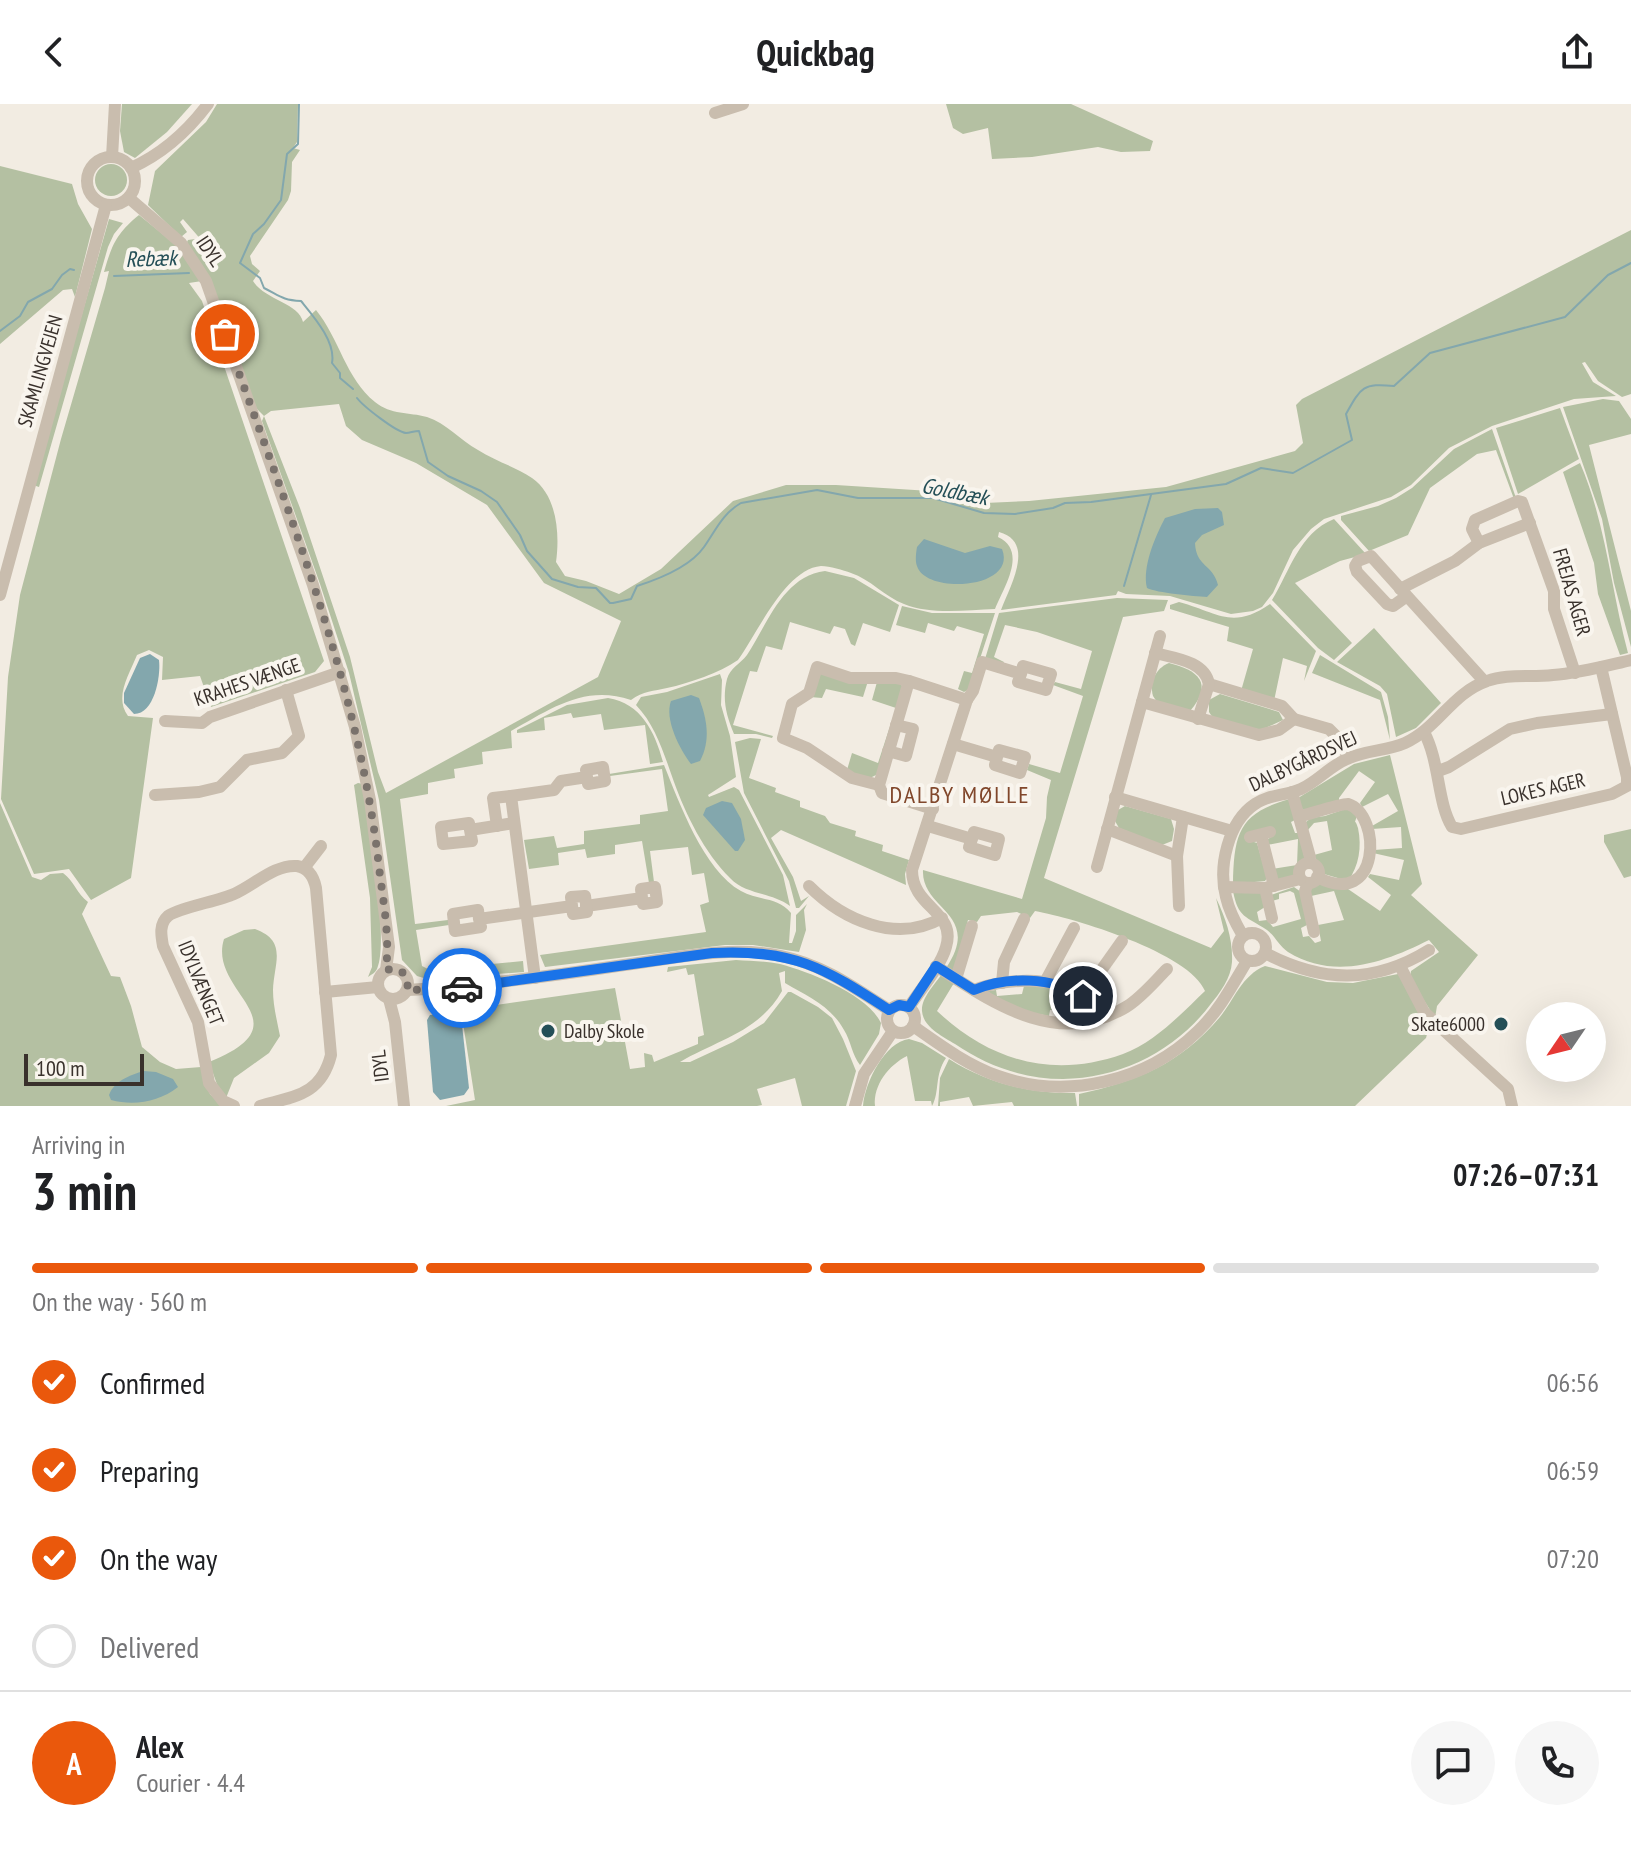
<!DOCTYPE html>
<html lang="en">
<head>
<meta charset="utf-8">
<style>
	body { margin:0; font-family:"PT Sans Narrow",sans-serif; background:#f6f6f6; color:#202124; height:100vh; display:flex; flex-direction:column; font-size:30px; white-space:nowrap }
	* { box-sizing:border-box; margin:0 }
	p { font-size:26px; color:#757577 }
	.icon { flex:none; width:44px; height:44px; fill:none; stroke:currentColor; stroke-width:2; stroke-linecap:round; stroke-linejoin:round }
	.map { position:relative; height:1002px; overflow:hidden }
	.side { display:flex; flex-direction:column; background:#fff; flex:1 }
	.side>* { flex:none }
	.needle { width:52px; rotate:235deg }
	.tools { position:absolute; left:1526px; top:898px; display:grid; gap:16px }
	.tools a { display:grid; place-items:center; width:80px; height:80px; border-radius:50%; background:#fff; box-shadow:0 8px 32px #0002; font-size:40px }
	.scale { position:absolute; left:24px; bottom:20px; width:120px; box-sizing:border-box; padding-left:8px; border:4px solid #39312c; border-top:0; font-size:22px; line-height:28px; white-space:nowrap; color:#39312c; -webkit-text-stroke:6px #f9f5ee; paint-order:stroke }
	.pin { position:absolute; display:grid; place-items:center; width:68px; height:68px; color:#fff; margin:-34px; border:4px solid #fff; border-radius:50%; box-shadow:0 2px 8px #0007 }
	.courier { position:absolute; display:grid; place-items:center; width:80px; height:80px; margin:-40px; border:6px solid #1a73e8; border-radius:50%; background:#fff; color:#222; box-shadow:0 2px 10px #0007 }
	.headline em { font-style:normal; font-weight:600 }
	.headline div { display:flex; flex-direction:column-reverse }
	.headline { display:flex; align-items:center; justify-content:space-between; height:136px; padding:0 32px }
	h1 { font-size:52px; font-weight:600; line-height:60px }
	.bar { display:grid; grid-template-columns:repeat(4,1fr); gap:12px 8px; align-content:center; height:96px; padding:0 32px }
	.bar i { height:10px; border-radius:6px; background:#e0e0e0 }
	.bar .current { background:#ea580c }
	.bar p { grid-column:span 4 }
	.line { display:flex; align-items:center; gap:20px; padding:0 32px; border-top:2px solid #e0e0e0 }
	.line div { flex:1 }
	.round { display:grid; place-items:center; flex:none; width:84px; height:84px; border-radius:42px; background:#f6f6f6 }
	ol { padding:0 32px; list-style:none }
	li { display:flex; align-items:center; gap:24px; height:88px }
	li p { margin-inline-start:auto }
	li .icon { padding:8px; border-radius:50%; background:#ea580c; color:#fff; stroke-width:4 }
	li:last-child { color:#757577 }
	li i { width:44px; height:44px; border:4px solid #e0e0e0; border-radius:50% }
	header { display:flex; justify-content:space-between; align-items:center; height:104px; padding:0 32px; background:#fff; font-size:36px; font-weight:600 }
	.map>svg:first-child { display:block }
	.green { fill:#b4c0a2; fill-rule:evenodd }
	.water { fill:#83a7ad }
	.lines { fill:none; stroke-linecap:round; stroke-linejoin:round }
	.stream { stroke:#83a7ad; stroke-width:2 }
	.minor { stroke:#c9bdae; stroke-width:12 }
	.done { stroke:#7a726c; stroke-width:8; stroke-dasharray:0 14.4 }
	.route { stroke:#1a73e8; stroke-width:10 }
	.poi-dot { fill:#244f57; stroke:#f9f5ee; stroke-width:3 }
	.labels { text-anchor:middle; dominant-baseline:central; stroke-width:8; stroke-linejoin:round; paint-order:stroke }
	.street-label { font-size:20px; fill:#39312c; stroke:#f9f5ee }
	.poi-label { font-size:20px; fill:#39312c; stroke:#f9f5ee; text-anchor:end }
	.water-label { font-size:22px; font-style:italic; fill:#244f57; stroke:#f9f5ee }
	.quarter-label { font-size:24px; letter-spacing:2px; fill:#81472b; stroke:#f9f5ee }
</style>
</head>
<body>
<header><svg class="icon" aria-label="back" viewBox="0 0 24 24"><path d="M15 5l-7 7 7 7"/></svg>Quickbag<svg class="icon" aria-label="share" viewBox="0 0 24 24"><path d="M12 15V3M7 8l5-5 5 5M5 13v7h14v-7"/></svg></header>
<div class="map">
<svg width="1631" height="1002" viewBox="0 0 1631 1002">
	<rect width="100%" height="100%" fill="#f2ece2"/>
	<g class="green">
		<path d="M122 0H192L167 28 135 54 124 48 120 27Z"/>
		<path d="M217 0H298L297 38 293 44 300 46 292 58 291 87 288 96 250 152 252 160 260 167 253 177C265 196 299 199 303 218L316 206C339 234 346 275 375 298 391 311 409 308 427 313 446 319 460 336 478 346 495 357 516 363 532 374 557 391 560 430 556 458L565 472 586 477 619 490 661 465 733 397 786 381H836L946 388 963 396 985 399 1029 397 1166 383 1295 347 1303 339 1296 301 1302 295 1631 126V290L1622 293 1598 277 1585 258 1582 259 1593 278 1616 292 1574 295 1492 322 1449 344 1411 381 1391 393 1324 415 1311 425 1293 446 1273 489 1262 503 1253 507 1231 510 1170 492 1126 490 1118 487 1116 491 1001 506C1010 482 1036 438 999 428L998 433C1028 447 1004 483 995 505 966 506 931 511 904 500 885 493 870 475 851 469 843 466 830 462 821 462 785 465 757 530 738 556 719 569 690 579 667 584 654 587 643 587 631 596 585 580 550 605 511 627L512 644 482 648 483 660 454 665 455 674 428 679V690L400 695 415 820 448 816 449 821 416 826 422 862 430 866 523 857 524 868 427 875 417 872 402 856 379 696 349 569 320 480 262 317 264 312 256 304 187 138 188 136 195 135 215 161 223 156 217 144 210 146 183 115 180 118 187 128 181 133 148 101 155 67 206 18ZM339 300 346 322 362 336 416 359 487 401 544 479 621 517 598 573 386 689 378 668 350 553 300 404 264 312 271 307Z"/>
		<path d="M946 0H1071L1153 37 1150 47 1121 48 1098 43 1032 53 992 55 988 24 963 30 953 24Z"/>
		<circle cx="111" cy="76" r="16"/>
		<path d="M0 62 72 80 78 100 92 125 75 193 72 185 63 186 0 240Z"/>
		<path d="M139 111 181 145 202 177 189 179 202 197 324 557 315 568 211 603 200 572 162 576 163 553 149 546 137 551C129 571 114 593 128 612L153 614 131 774 91 796 69 765 34 770 1 695 8 573 20 491 61 335 105 184 109 167 104 168C112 140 117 129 139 111Z"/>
		<path d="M109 115 123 119 114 130 108 143 39 383 36 382 35 375Z"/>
		<path d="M1603 295 1619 297 1631 315V330L1589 341 1631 507V543L1614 479 1602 415 1563 303Z"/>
		<path d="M1560 304 1579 355 1518 390 1496 324Z"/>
		<path d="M1492 325 1516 394 1514 395 1496 346 1477 350 1430 384 1408 431 1369 447 1341 416V412L1378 402 1396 394 1412 384 1454 345Z"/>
		<path d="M1580 359C1606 419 1611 486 1628 549L1620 551 1598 490 1594 459 1563 368Z"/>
		<path d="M1334 415 1366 450 1340 457 1295 479 1352 539 1334 556 1318 544 1272 496C1290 467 1299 429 1334 415Z"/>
		<path d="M825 467 854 474 899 501 890 528 863 519 855 542 851 540 845 525 834 522 830 530 790 518 782 546 766 542 757 568 750 567 733 621 773 632 772 634 756 630H734C726 611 722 595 727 575 730 564 740 560 747 551 767 521 783 472 825 467Z"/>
		<path d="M1117 494 1168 496 1164 507 1123 513 1044 774 1211 844 1224 827 1216 794C1226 815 1233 835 1232 858 1231 874 1220 889 1210 901 1175 947 1121 974 1063 975 1024 975 987 962 955 940 942 932 923 923 922 907 921 894 935 880 942 870L954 879 937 907C990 957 1053 975 1123 950 1155 938 1181 910 1205 887 1190 849 1074 814 1035 807L1030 814 1017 808 981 812 977 818 968 816 955 868 946 864C983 809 921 806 923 766L1022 795 1046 714 1047 693 1051 676 1027 666 1029 660 1060 669 1083 592 1053 581 1055 578 1081 585 1092 547 1037 528 1005 521 994 553 1004 558 1003 560 985 555 999 509Z"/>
		<path d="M1179 498C1219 509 1232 526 1270 500L1316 547 1304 577 1307 562 1283 554 1274 597 1241 587 1253 545 1227 537 1229 523 1170 505V501Z"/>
		<path d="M902 502 932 509H995L970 585 964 588 958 585 964 567 972 569 984 530 957 522 954 527 928 519 925 529 896 521Z"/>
		<path d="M1374 524 1441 599 1416 624 1396 633 1387 590 1380 582 1337 558Z"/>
		<path d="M1320 551 1381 588 1388 613 1390 636 1380 596 1312 569Z"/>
		<path d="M1169 559C1198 566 1214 579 1190 607L1157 598 1153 592C1149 578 1156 564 1169 559Z"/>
		<path d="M823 568 868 577 863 593 826 585 822 594 810 593 817 572Z"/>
		<path d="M720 570 722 576 721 601 730 632 736 673 708 691 709 693 734 683 739 686 783 771 790 802C771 788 746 791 730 774 704 748 686 711 674 678 664 650 656 622 636 601L641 593 667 588Z"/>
		<path d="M877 578H900L904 586 878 670 868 675 847 666 852 649 878 659 896 604 872 596Z"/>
		<path d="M1220 590 1279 608 1283 616 1261 626 1213 614 1209 608V596Z"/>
		<path d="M608 594C641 599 655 628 663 658L650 660 645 621 604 626 601 610 573 614 571 609 544 614 545 626 517 629V626L567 601Z"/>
		<path d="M750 634 761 635 749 674 776 684 775 688 800 697V703L825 712 830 719 856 727 855 732 883 741 882 747 909 756 905 770 906 781 781 726 771 734 793 773 801 797 809 792 799 804H796L789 777 744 689 735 638Z"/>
		<path d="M1390 651 1422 780 1411 791 1478 851 1437 902 1435 914 1410 874 1411 867 1439 848 1429 836C1385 858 1335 877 1288 848 1279 842 1275 832 1267 826 1246 812 1238 814 1233 787L1260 786 1265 803 1257 808 1259 817 1267 816 1273 823 1301 815 1294 789 1290 787 1279 790V795L1272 797 1271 791 1294 783 1301 788 1307 821 1301 824 1303 833 1309 832 1315 839 1321 837 1318 821 1344 816 1334 787 1311 792 1310 784 1316 779 1348 785 1380 807 1391 791 1368 773 1370 770 1399 776 1404 756 1373 749 1374 746 1402 744 1401 723 1372 725V722L1398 707 1388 690 1362 703 1360 699 1375 678 1359 667 1339 694V699L1306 707 1301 704 1298 694 1354 660Z"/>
		<path d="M664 661C679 698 704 767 741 787 758 797 777 792 791 809L789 839H792L796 827V811L807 800 804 806 806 826 799 848 753 841H725L545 863 540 851 706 828 700 801 709 798 704 769 692 771 688 743 650 747 654 778 649 779 642 737 615 741V750L587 754 585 745 558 749 559 761 529 765 524 736 554 732 557 744 584 740V727L640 720V711L668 707 662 665 610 672 609 670Z"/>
		<path d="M358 679 363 680C368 713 390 839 377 865 375 869 372 870 368 873L372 863 370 794 354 681Z"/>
		<path d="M1290 695 1297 715 1291 718 1295 729H1299L1305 756 1297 764 1296 770 1280 779 1272 765 1297 761 1298 735 1267 741 1268 735 1273 732 1254 738 1257 739 1267 774 1265 777 1233 780C1234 729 1239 709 1290 695Z"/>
		<path d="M0 699 32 773 41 776 50 770 63 769C74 777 77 790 88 798L82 810 111 872 120 873 131 902 142 943 160 958 176 965 201 963 210 990 222 1002H0Z"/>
		<path d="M1125 702 1171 715 1174 725 1172 737 1162 741 1119 724 1115 717 1118 706Z"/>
		<path d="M1348 704 1357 711C1354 723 1355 713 1358 724 1362 743 1359 762 1348 777L1324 770 1314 751 1332 746 1327 717 1314 719 1307 727 1306 718 1311 714 1325 712Z"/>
		<path d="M1631 725V772L1624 774 1604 738V731Z"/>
		<path d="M255 825C288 837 274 859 273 886 273 901 277 917 280 932L269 949 234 974 226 994 219 986 209 958C309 918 207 889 224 835L244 826Z"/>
		<path d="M736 856C751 857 766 857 780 860 810 868 867 890 881 919L879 930 860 961C852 951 851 937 844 926 831 902 807 892 785 879V867L779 869 782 887C759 928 717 936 680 958H690L733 938 764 919 788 888H791L818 903 832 914 843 935 856 967 846 1002H802L795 974 757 985 762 1001 757 1002H446L475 996 461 906 615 884 630 965 645 963 644 949 652 951 654 958 698 940V933L704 931 694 870 688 871 686 864 667 868 668 863Z"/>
		<path d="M1265 862 1327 878 1353 879 1398 870 1430 919 1426 934 1355 1002H1079V990C1138 977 1180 960 1220 913 1234 896 1242 871 1265 862Z"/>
		<path d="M1024 882C1048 882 1072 886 1087 906L1085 910 1077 914 1074 906H1050L1049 912 1012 905 987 887 996 886 997 892 1022 890Z"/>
		<path d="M909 935 922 939 946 954C934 972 940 987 932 1002L931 997H915L907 952C889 961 873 981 875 1002H863C865 978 885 938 909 935Z"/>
		<path d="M949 955C987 979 1030 990 1075 989L1077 1002H1014L1012 998 973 1002 969 993 940 998V1002H938L940 974Z"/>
	</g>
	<g class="water">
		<path d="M1218 404 1222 408 1224 421 1202 431 1195 439C1196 463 1213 460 1218 481L1207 493C1193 492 1157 489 1147 484 1142 463 1155 433 1165 414L1195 405Z"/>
		<path d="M924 435 965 449 990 442 1002 445C1018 485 926 491 917 462 915 457 916 449 917 443Z"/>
		<path d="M150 550 159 556C161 573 154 610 134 610L124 599V589L140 554Z"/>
		<path d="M691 591 699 594C707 615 711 636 700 657L691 660C680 646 664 615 671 597Z"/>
		<path d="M722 697 732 699 741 715 745 736 738 747H735L703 711 706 704Z"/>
		<path d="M453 908 458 912 462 921 469 984 464 991 440 996 433 988 427 916 430 911Z"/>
		<path d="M144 967 156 968 173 975 178 983C159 998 134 1002 111 996L109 991C114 977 130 971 144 967Z"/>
	</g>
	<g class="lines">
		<g class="stream">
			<path d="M299 0 298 40 287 50 281 96 264 120 253 130 240 159 260 174 264 184C280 192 282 196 301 197 314 213 336 238 332 259L340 269V274L353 285"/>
			<path d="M114 172 189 169"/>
			<path d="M0 227 20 212 28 198 52 185 62 171 70 165 74 166"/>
			<path d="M357 294C363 302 396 328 406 329 410 329 414 327 419 327L428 358 448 372 481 387 497 398 520 431 527 447 552 475 578 483 596 484 610 499H613L631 495 637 482C659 475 690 463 704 443 716 426 722 410 741 399L817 386 858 394H933L984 409 1015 410 1053 404 1065 399 1091 398 1226 380 1261 364 1293 369 1352 336 1346 310C1361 283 1363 279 1394 282L1430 249 1565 213 1608 171 1631 159"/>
			<path d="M1124 482 1151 391"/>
		</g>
		<g class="minor">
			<path d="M715 9 743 0"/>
			<circle cx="111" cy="77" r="24"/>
			<path d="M112 53 115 0"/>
			<path d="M131 64C162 50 187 28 208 0"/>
			<path d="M129 94 181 139 206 177 313 481 355 623 370 696 389 843 386 866"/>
			<path d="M1479 439 1472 425 1475 416 1518 397 1522 398 1554 487V505L1575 569"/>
			<path d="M1400 485 1455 457 1479 439 1530 419"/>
			<path d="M0 491 106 101"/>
			<path d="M1407 492 1371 452 1358 457 1355 462 1357 468 1387 500 1393 502 1407 492 1484 577"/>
			<path d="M1155 549C1174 554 1205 557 1209 580L1282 602 1294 615 1329 625 1340 636 1348 654"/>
			<path d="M1142 598 1259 631 1279 626 1294 615"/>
			<path d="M1198 615 1209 580"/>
			<path d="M165 617 202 619 210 613 340 568"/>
			<path d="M1424 628C1440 658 1437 698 1452 723L1461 725 1612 690 1627 682V673L1601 563"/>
			<path d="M953 640 997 653 999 646 1025 653 1020 669 995 661 997 653"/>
			<path d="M888 647 906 652 913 625 896 621"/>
			<path d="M1438 667 1449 663 1510 625 1537 619 1612 610"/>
			<path d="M879 681 852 674 807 644 783 634 792 600 809 589 817 563 850 574H896L909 577"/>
			<path d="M1292 688 1310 753 1309 759"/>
			<path d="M155 691 199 688 220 683 247 656 282 649 299 632 286 586"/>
			<path d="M1115 693 1232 727"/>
			<path d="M933 705 882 689 879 681 909 577 967 596 973 587 982 558 1021 570 1018 578 1046 586 1051 570 1023 562 1021 570"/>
			<path d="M1301 712C1310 710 1342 699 1348 700 1382 711 1381 806 1317 773"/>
			<path d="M497 722 493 694 511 692"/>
			<path d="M928 722 972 735 974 728 999 735 995 751 969 743 972 735"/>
			<path d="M1107 725 1177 752"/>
			<path d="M470 726 472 737 443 740 441 723 469 719 470 726 514 719"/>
			<path d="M1261 731 1274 782"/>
			<path d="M1250 733 1270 728"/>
			<circle cx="1309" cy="769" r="10"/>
			<path d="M1097 763 1160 532"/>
			<path d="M304 764 321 742"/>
			<path d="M1308 779 1305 787 1314 828"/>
			<path d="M809 782C843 816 896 840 942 814"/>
			<path d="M1224 783 1265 784 1300 775"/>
			<path d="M1265 784 1272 814"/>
			<path d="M586 802 642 794 643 800 657 798 655 783 641 785 642 794"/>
			<path d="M1179 802 1177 752 1183 713"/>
			<path d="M479 815 478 806 453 810 455 827 481 823 479 815 572 802 571 793 585 792 587 808 573 810 572 802"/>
			<circle cx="1252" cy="843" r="14"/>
			<path d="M1243 832C1236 820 1229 807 1226 793 1218 763 1228 718 1255 700 1269 690 1286 692 1301 685 1318 677 1330 662 1347 655 1366 646 1387 647 1405 639 1438 624 1452 589 1487 577 1508 569 1531 574 1553 571 1580 569 1605 562 1631 556"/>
			<path d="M1265 849C1322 879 1374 880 1429 846"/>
			<path d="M936 862C992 898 1057 945 1126 903 1141 894 1154 878 1167 865"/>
			<path d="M1400 862 1424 908 1508 985 1512 1002"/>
			<circle cx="393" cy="880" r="15"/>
			<path d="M535 874 511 692 554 686 561 677 587 673 588 680 605 677 603 663 586 666 587 673"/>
			<path d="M956 875 972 822"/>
			<path d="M1045 878 1074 824"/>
			<path d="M1002 879 1004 858 1024 815"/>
			<path d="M407 886C480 882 552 872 624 861 676 854 730 841 781 852 822 860 855 884 889 906"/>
			<path d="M974 886C1009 872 1086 869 1096 915"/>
			<path d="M325 888 378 883"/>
			<path d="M1083 892 1122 837"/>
			<path d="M389 895 395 918 404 1002"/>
			<circle cx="901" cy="915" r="14"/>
			<path d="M909 903C920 886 941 862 946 843 957 807 912 804 912 766L967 596"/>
			<path d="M913 922C940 941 967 961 998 972 1067 996 1146 978 1198 927 1219 907 1232 882 1247 857"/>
			<path d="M234 1002 223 997 209 979 198 918 163 842C161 831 159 820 168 812 178 804 219 797 234 790 253 782 275 760 297 762 309 764 314 774 316 784L331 951C321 991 295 992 260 1002"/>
			<path d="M855 1002 864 970 893 927"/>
		</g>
	</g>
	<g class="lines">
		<path class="done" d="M225 230C287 405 358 578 379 763 383 797 390 831 386 866 401 863 410 871 407 886L462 884"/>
		<path class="route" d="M462 884 712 849C793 845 823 863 889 906L899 901 909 903 936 862 974 886C1007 872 1053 873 1083 892"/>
	</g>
	<g class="poi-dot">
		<circle cx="1501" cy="920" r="8"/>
		<circle cx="548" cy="927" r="8"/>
	</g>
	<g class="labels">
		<g class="street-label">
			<text transform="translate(210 147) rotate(56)">IDYL</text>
			<text transform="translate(40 267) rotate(-74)">SKAMLINGVEJEN</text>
			<text transform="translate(1572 488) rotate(74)">FREJAS AGER</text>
			<text transform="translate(247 578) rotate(-19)">KRAHES VÆNGE</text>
			<text transform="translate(1303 657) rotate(-25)">DALBYGÅRDSVEJ</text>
			<text transform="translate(1543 685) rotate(-13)">LOKES AGER</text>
			<text transform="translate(201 879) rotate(68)">IDYLVÆNGET</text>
			<text transform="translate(380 962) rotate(-97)">IDYL</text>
		</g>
		<g class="poi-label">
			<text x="1485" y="920">Skate6000</text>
			<text x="564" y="927" text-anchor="start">Dalby Skole</text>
		</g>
		<g class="water-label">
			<text transform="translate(151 154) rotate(-2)">Rebæk</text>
			<text transform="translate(955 387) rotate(11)">Goldbæk</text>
		</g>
		<g class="quarter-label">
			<text x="960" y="690">DALBY MØLLE</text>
		</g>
	</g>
</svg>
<div class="tools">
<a><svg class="needle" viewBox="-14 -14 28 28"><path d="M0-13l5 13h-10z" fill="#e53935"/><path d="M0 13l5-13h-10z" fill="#757577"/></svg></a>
</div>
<div class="scale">100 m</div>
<div class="pin" style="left:225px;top:230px;background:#ea580c"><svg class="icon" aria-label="bag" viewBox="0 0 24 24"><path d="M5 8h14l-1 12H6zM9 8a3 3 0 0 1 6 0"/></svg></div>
<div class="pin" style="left:1083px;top:892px;background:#1f2937"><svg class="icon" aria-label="home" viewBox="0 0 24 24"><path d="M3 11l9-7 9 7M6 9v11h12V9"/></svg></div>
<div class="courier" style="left:462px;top:884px"><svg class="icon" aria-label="car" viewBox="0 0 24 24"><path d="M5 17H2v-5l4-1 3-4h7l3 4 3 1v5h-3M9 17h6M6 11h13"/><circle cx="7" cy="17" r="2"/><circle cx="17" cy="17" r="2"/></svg></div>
</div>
<section class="side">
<div class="headline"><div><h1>3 min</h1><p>Arriving in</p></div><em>07:26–07:31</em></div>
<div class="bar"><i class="current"></i><i class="current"></i><i class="current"></i><i></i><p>On the way · 560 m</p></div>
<ol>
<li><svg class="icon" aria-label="check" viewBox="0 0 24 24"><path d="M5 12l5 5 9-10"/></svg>Confirmed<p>06:56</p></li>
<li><svg class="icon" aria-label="check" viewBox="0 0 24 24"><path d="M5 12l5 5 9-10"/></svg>Preparing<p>06:59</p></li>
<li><svg class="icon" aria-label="check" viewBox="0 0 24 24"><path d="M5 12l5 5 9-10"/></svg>On the way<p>07:20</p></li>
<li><i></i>Delivered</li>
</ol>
<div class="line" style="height:144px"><b class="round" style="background:#ea580c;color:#fff">A</b><div><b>Alex</b><p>Courier · 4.4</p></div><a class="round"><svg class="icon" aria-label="chat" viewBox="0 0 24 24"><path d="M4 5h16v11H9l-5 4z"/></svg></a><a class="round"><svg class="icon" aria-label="phone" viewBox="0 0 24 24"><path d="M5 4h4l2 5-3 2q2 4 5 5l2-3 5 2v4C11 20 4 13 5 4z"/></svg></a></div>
</section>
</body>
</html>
